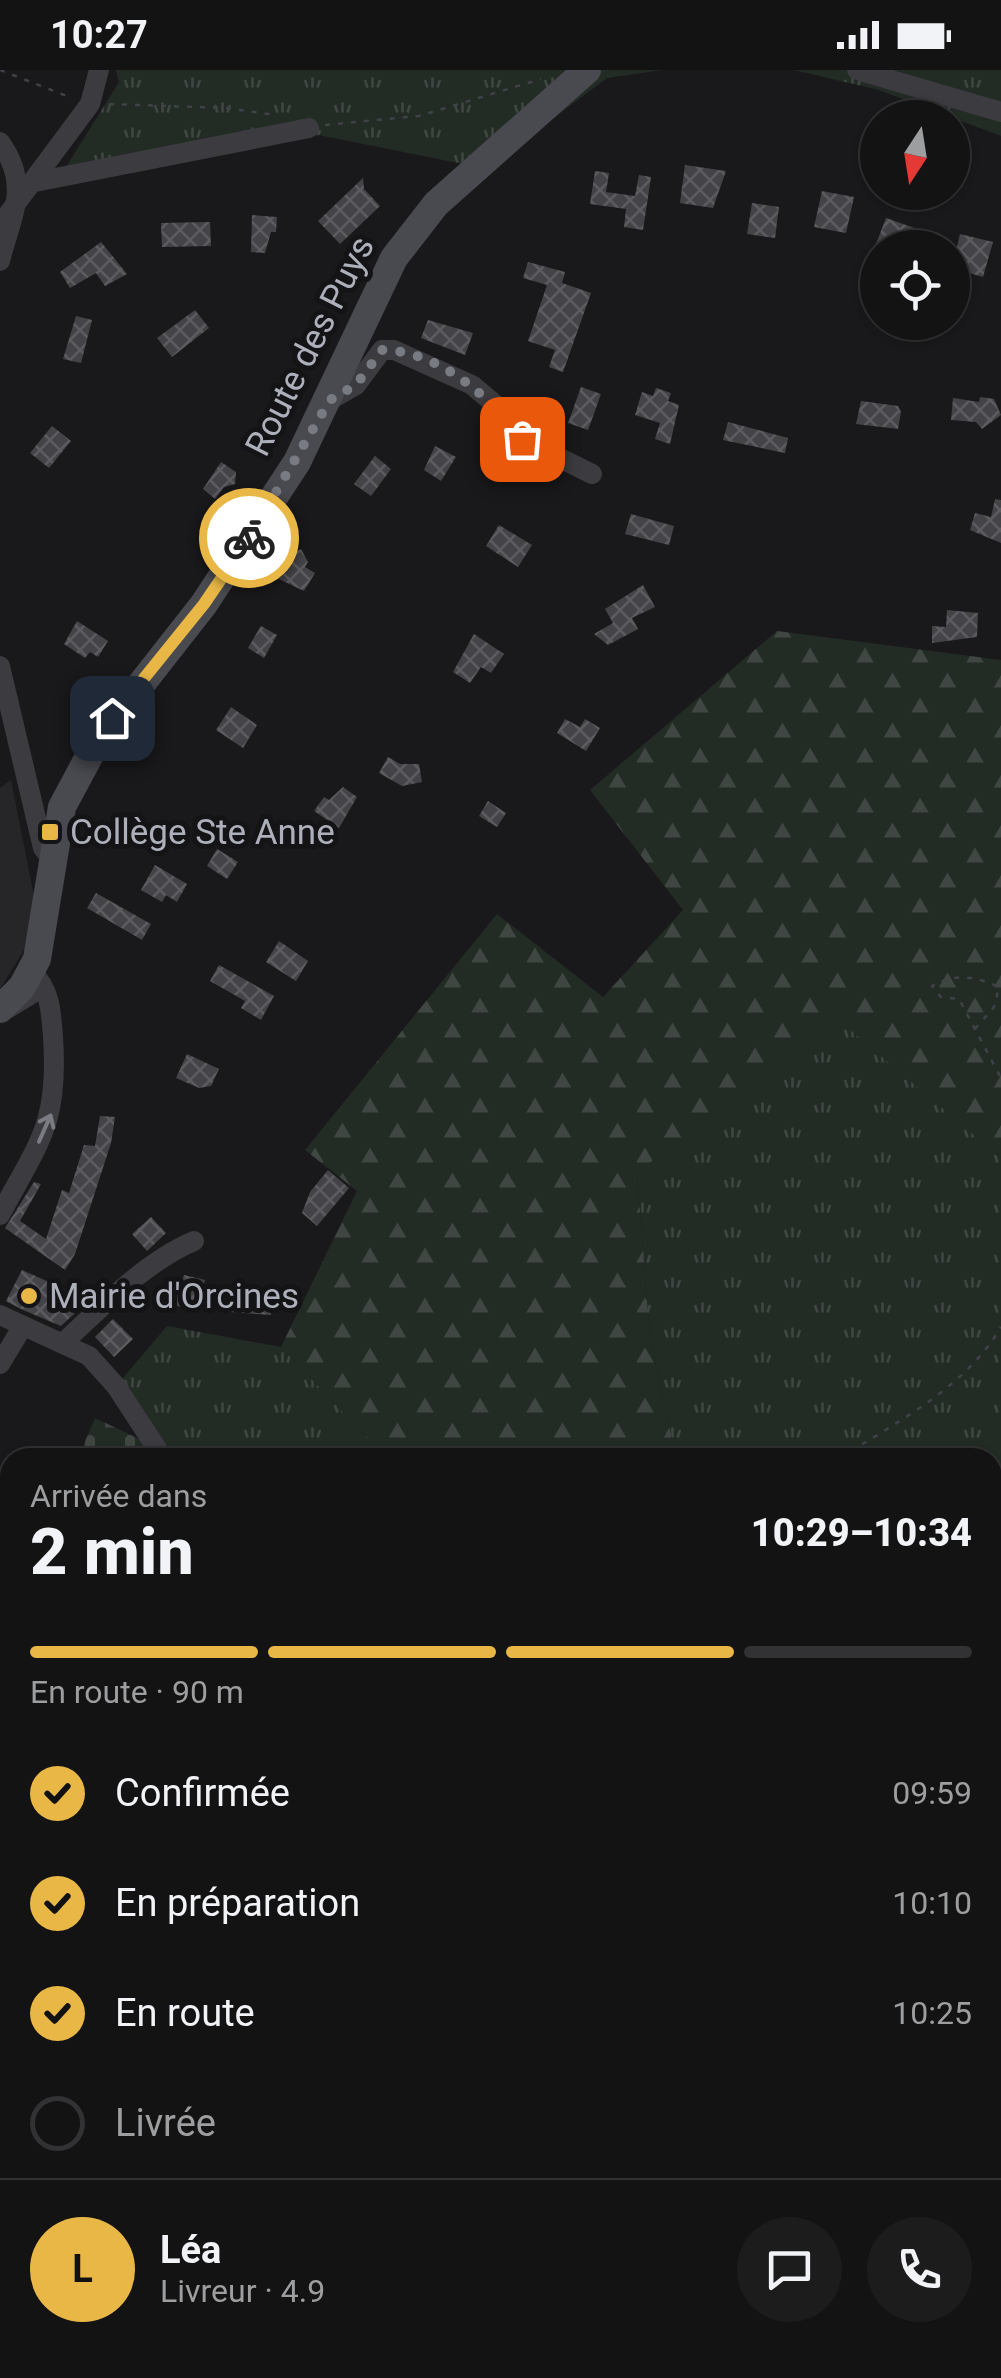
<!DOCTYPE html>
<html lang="fr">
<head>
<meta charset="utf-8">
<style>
	body { margin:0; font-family:Roboto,sans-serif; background:#1c1c1d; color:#f1f3f6; height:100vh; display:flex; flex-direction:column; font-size:38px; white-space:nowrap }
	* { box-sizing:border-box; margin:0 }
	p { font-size:32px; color:#9d9ea0 }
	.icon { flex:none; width:55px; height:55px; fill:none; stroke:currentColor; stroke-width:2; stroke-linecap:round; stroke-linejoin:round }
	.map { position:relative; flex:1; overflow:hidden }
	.panel { position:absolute; left:0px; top:1378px; width:1002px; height:932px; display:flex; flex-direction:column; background:#131314; border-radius:30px 30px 0 0; box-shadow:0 2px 8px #0004,0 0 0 2px #323234 }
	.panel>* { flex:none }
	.needle { width:65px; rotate:192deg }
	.buttons { position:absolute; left:860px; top:30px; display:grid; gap:20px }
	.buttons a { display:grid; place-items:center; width:110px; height:110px; border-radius:50%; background:#131314; box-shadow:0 2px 8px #0004,0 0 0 2px #323234; font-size:50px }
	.pin { position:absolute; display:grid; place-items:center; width:85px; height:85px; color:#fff; margin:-42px; border-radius:20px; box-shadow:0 5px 15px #0006 }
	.courier { position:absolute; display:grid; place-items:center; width:100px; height:100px; margin:-50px; border:8px solid #e8b745; border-radius:50%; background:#fff; color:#222; box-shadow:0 2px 12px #0007 }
	.overview em { font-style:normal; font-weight:800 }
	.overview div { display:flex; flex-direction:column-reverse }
	.overview { display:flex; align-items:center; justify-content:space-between; height:170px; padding:0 30px }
	h1 { font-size:65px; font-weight:800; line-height:75px }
	.bar { display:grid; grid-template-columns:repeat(4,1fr); gap:15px 10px; align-content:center; height:120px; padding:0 30px }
	.bar i { height:12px; border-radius:8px; background:#323234 }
	.bar .on { background:#e8b745 }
	.bar p { grid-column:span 4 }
	.line { display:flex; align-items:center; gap:25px; padding:0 30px; border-top:2px solid #323234 }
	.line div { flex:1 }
	.round { display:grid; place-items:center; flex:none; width:105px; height:105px; border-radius:52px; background:#1c1c1d }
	ol { padding:0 30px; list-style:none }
	li { display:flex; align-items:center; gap:30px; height:110px }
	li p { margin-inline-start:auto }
	li .icon { padding:10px; border-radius:50%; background:#e8b745; color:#111; stroke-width:4 }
	li:last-child { color:#9d9ea0 }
	li i { width:55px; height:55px; border:5px solid #323234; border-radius:50% }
	.status { display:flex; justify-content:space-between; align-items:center; height:70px; padding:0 50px; background:#131314; direction:ltr }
	.status svg { height:28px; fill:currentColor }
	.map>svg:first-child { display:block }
	.built { fill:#262528 }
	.grass { fill:url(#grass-tufts) }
	.forest { fill:url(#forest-firs) }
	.cemetery { fill:url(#cemetery-stones) }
	.building { fill:url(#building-cross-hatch) }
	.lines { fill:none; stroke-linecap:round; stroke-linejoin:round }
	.path { stroke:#414247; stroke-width:2.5; stroke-dasharray:5 8; stroke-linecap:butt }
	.lane { stroke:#3b3b40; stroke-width:10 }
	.street { stroke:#3b3b40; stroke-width:20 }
	.secondary { stroke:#494a50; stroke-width:28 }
	.oneway { stroke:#7a7b83 }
	.done { stroke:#797b82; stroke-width:10; stroke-dasharray:0 18 }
	.route { stroke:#e8b745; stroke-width:12 }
	.poi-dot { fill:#e8b745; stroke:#141416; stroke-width:4 }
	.labels { text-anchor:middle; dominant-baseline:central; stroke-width:10; stroke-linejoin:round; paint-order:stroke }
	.street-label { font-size:35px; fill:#adb0ba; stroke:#141416 }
	.poi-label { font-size:35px; fill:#adb0ba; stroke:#141416; text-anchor:start }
</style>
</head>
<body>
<div class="status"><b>10:27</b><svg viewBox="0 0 49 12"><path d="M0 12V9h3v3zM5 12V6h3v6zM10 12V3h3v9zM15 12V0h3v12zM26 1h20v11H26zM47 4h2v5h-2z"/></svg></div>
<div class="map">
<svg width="1001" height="2308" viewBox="0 0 1001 2308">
	<defs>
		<pattern id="grass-tufts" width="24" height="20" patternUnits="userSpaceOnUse" patternTransform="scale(2.5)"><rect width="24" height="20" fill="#232b25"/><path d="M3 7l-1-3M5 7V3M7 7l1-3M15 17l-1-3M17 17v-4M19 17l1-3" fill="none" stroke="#404743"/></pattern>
		<pattern id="forest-firs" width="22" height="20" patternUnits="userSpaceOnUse" patternTransform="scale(2.5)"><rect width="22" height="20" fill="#232b25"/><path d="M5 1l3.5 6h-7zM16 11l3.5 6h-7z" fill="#404743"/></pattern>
		<pattern id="cemetery-stones" width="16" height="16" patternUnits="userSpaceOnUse" patternTransform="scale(2.5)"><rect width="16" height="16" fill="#232b25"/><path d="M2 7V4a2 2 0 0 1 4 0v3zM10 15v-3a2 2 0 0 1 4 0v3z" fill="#404743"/></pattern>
		<pattern id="building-cross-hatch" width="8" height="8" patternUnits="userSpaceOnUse" patternTransform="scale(2.5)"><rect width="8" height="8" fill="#444448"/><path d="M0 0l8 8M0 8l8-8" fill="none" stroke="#5c5c60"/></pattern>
	</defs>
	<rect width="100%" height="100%" fill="#19191b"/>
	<path class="built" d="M11 710 34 826 27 875 0 919V718Z"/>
	<g class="grass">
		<path d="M116 0H662L607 8 511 80 463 94 319 65 56 113 119 12Z"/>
		<path d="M794 0H1001V66L879 20Z"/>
		<path d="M835 946 1001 1088V1371L990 1370 977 1387H676L650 1268 637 1103Z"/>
		<path d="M167 1256 281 1277 386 1387H163L116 1316Z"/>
		<path d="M993 1762 1001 1763V2308H843L845 2300H992Z"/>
	</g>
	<g class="forest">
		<path d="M777 561 1001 590V1088L835 947 637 1103 650 1268 676 1387H386L281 1277 357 1121 305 1080 497 844 603 927 683 840 590 720Z"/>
		<path d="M990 1369 1001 1371V1763L992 1762V1388L977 1387Z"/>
	</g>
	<path class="cemetery" d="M95 1348 148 1373 158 1388H78Z"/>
	<g class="building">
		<path d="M685 95 726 101 713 138 680 133Z"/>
		<path d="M595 101 609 103 606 122 635 126 639 105 651 107 643 160 624 157 626 139 590 134Z"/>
		<path d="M363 108 364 119 380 136 340 174 318 151Z"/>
		<path d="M822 121 854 127 846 163 814 157Z"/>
		<path d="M752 133 779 137 775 168 747 164Z"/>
		<path d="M252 145 277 147 276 162H271L265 183 251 182Z"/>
		<path d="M886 148 923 161 917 178 876 174Z"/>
		<path d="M210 152 211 176 162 177 161 153Z"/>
		<path d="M960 164 993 172 983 207 952 198Z"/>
		<path d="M101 172 127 204 105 216 96 203 70 218 60 202Z"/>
		<path d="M528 192 565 202 562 213 591 223 563 302 549 297 555 280 528 271 547 215 523 208Z"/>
		<path d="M195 240 209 258 172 287 157 268Z"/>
		<path d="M76 246 92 250 81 293 63 289Z"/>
		<path d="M428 250 473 263 465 285 421 268Z"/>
		<path d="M581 317 601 324 588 360 568 353Z"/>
		<path d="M656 318 671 323 668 331 679 335 670 374 655 369 660 353 635 345 642 322 653 326Z"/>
		<path d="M980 327 994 329 1001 345 982 359 976 352 951 350 953 328 979 332Z"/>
		<path d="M861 331 898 336 901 342 898 359 856 354Z"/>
		<path d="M728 352 788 368 785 383 723 370Z"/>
		<path d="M52 356 71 371 49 398 30 383Z"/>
		<path d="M435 376 456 387 441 411 424 400Z"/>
		<path d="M375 386 391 399 371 426 354 414Z"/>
		<path d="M221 392 236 402 235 414 224 417 215 429 203 419Z"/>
		<path d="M995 429 1001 430V473L970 460 975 443 991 447Z"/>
		<path d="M631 444 674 456 669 475 625 464Z"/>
		<path d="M499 455 532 475 518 497 486 476Z"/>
		<path d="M301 479 308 492 305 497 315 503 304 521 262 501 274 481 284 488Z"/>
		<path d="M643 515 655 537 632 548 638 559 608 575 594 564 613 553 605 539Z"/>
		<path d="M947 540 978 543 977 567 932 573V556L946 557Z"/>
		<path d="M77 551 108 571 98 587 90 582 85 588 64 574Z"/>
		<path d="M261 556 277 565 264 588 248 578Z"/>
		<path d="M474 564 504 584 491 603 481 597 470 613 453 602Z"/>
		<path d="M231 637 257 655 243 678 216 660Z"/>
		<path d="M565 649 580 657 585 649 600 658 586 681 557 663Z"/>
		<path d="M388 687 400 694H419L422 712 402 716 379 703Z"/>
		<path d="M343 717 357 727 339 758 314 741 324 727 329 730Z"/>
		<path d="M488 731 506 743 497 757 479 746Z"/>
		<path d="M217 779 238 792 227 809 207 796Z"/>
		<path d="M155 795 187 814 177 832 166 825 162 832 141 820Z"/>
		<path d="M96 823 151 854 142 870 87 838Z"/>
		<path d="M279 871 308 891 296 911 266 892Z"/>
		<path d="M219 895 274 926 261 950 241 938 245 931 210 911Z"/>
		<path d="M187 984 219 999 211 1016 199 1018 176 1008Z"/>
		<path d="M100 1046 115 1047 111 1073 75 1184 65 1200 5 1158 34 1112 41 1114 20 1151 46 1169 62 1120 69 1123 84 1075 95 1076Z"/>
		<path d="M328 1100 349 1118 317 1156 302 1143 310 1122Z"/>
		<path d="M151 1147 166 1163 147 1181 132 1164Z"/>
		<path d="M22 1200 89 1230 61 1256 23 1240 6 1231Z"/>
		<path d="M184 1205 205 1210 197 1241 173 1235Z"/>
		<path d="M241 1220 273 1222 271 1245 230 1242 231 1224 241 1225Z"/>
		<path d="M113 1249 133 1269 114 1287 95 1267Z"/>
	</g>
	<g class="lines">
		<g class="path">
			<path d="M0 0 72 28"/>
			<path d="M109 34 226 38 275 45"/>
			<path d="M325 55 419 46 541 9"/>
			<path d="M975 959 994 937 999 917C975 906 955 903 932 916L941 927 959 929 1001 1008"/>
			<path d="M840 1388C897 1352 966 1317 1001 1257"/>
			<path d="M992 1748 1001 1749"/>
		</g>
		<path class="lane" d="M10 943 46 921"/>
		<g class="street">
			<path d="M857 0 1001 42"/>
			<path d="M0 72C31 116 12 143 0 191"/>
			<path d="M35 112 309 58"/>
			<path d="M0 155 90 34 99 0"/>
			<path d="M330 330 356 315 382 280H394L472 315 497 336 522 369 592 404"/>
			<path d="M0 596 43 778 51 788"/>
			<path d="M0 1145C39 1072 59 1054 53 967 51 942 51 921 32 902"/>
			<path d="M0 1245 89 1286 116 1316 163 1388"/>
			<path d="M63 1273C102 1237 145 1192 194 1171"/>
			<path d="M0 1294 23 1256"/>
			<path d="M0 1571 10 1574"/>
			<path d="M415 2300 416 2308"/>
		</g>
		<path class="secondary" d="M0 939 22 917 37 889 62 737 99 668 204 534 297 392 394 188 436 134 587 0"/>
	</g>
	<defs><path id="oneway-shaft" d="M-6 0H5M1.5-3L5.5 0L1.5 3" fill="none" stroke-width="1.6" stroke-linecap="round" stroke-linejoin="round" transform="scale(2.5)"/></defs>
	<use class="oneway" href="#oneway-shaft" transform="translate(45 1058) rotate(-66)"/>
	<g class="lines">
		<path class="done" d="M249 468 330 330 356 315 382 280C439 281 489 326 522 369"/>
		<path class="route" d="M112 648 204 534 249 468"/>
	</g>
	<g class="poi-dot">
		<rect x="40" y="752" width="20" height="20" rx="5"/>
		<circle cx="29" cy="1226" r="10"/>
	</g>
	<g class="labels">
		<g class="street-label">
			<text transform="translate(310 276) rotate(-63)">Route des Puys</text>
		</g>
		<g class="poi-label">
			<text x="70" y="762">Collège Ste Anne</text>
			<text x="49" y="1226">Mairie d'Orcines</text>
		</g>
	</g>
</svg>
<div class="buttons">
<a><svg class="needle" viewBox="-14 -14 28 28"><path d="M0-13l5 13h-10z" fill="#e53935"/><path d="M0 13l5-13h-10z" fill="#9d9ea0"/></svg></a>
<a><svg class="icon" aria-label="locate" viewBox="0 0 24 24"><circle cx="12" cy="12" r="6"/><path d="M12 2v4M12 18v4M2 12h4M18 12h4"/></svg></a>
</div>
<div class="pin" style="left:522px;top:369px;background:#ea580c"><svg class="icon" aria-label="bag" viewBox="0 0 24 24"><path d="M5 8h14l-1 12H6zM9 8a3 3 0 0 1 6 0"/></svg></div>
<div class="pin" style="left:112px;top:648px;background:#1f2937"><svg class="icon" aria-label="home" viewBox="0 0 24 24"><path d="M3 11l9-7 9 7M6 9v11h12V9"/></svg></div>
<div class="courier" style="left:249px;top:468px"><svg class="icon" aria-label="bike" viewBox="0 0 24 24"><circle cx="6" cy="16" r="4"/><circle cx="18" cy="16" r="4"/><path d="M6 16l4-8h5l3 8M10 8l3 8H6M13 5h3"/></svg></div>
<section class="panel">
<div class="overview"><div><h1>2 min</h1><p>Arrivée dans</p></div><em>10:29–10:34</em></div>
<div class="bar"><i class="on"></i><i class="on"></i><i class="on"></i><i></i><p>En route · 90 m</p></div>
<ol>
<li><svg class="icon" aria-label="check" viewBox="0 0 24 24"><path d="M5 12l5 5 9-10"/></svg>Confirmée<p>09:59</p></li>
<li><svg class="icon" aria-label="check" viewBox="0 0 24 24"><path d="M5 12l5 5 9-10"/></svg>En préparation<p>10:10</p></li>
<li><svg class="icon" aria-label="check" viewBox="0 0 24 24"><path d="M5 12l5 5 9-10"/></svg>En route<p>10:25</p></li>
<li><i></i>Livrée</li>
</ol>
<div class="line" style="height:180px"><b class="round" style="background:#e8b745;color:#111">L</b><div><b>Léa</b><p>Livreur · 4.9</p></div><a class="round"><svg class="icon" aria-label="chat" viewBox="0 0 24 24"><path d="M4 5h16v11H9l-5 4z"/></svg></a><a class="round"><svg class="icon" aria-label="phone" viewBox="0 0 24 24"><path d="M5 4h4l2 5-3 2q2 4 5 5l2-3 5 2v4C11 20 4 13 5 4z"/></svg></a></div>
</section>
</div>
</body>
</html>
